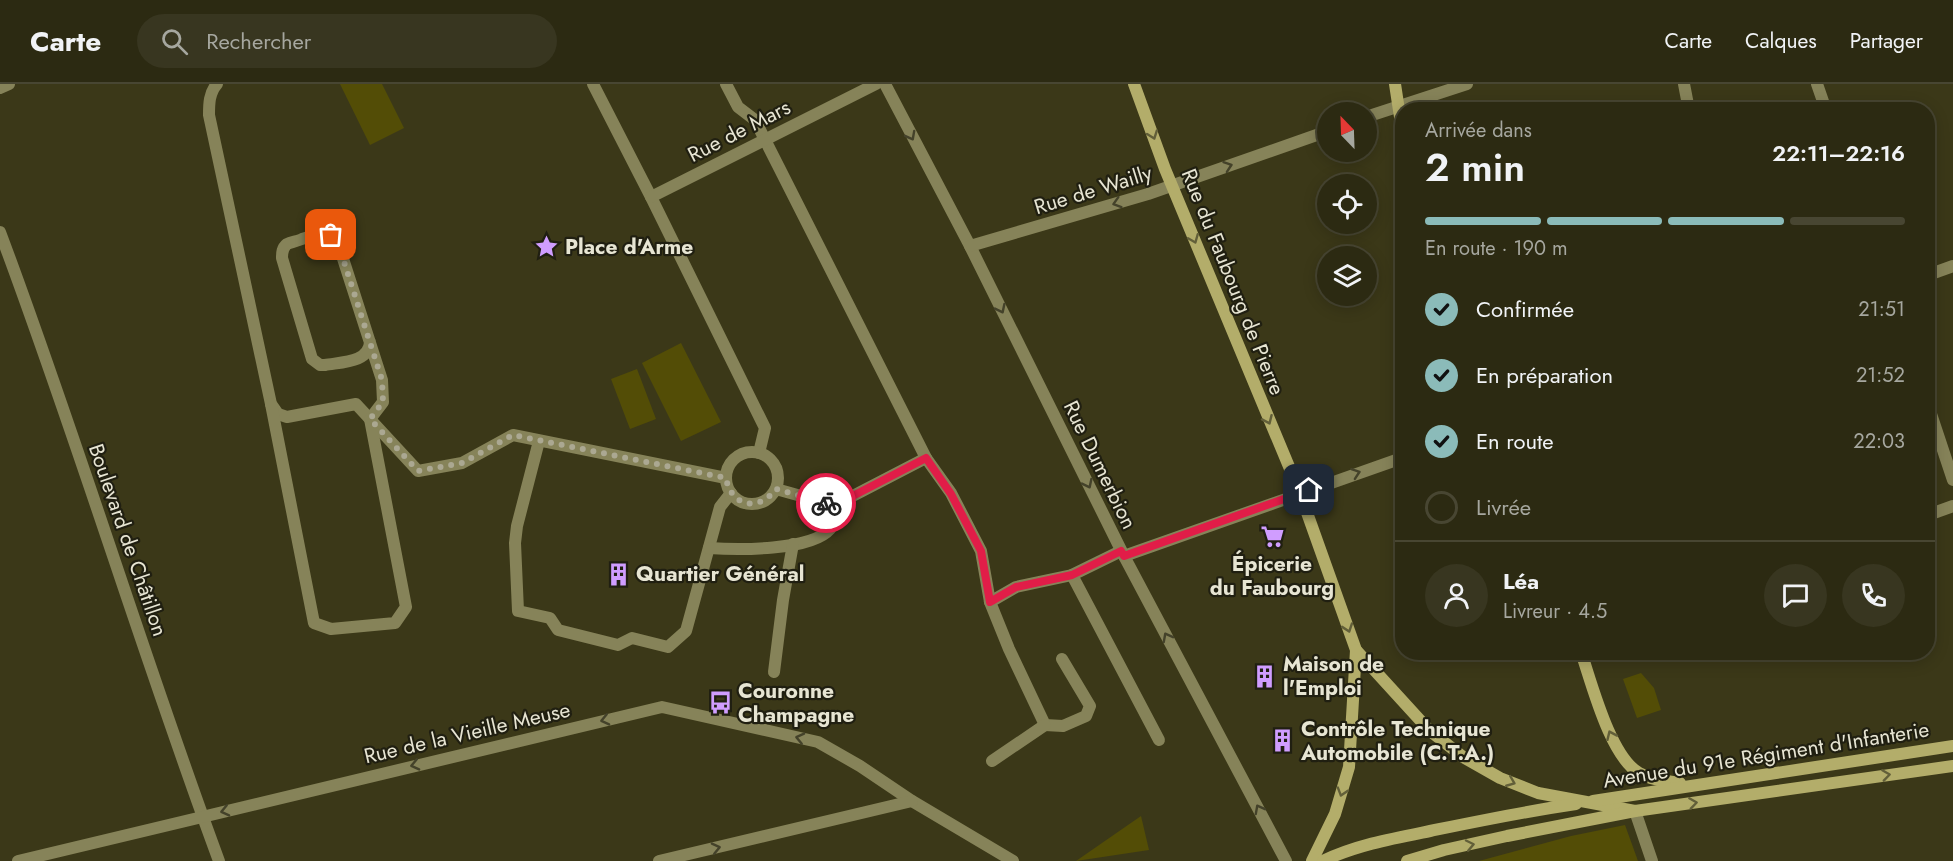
<!DOCTYPE html>
<html lang="fr">
<head>
<meta charset="utf-8">
<style>
	body { margin:0; font-family:Jost,sans-serif; background:#383620; color:#f1f3f6; height:100vh; display:flex; flex-direction:column; font-size:22px; white-space:nowrap }
	* { box-sizing:border-box; margin:0 }
	p { font-size:20px; color:#a6a79f }
	.icon { flex:none; width:33px; height:33px; fill:none; stroke:currentColor; stroke-width:2; stroke-linecap:round; stroke-linejoin:round }
	.map { position:relative; flex:1; overflow:hidden }
	.sheet { position:absolute; left:1395px; top:18px; width:540px; height:558px; display:flex; flex-direction:column; background:#2c2a12; border-radius:24px; box-shadow:0 3px 15px #0003,0 0 0 2px #484632 }
	.sheet>* { flex:none }
	.needle { width:39px; rotate:337deg }
	.buttons { position:absolute; left:1317px; top:18px; display:grid; gap:12px }
	.buttons a { display:grid; place-items:center; width:60px; height:60px; border-radius:50%; background:#2c2a12; box-shadow:0 3px 15px #0003,0 0 0 2px #484632; font-size:30px }
	.pin { position:absolute; display:grid; place-items:center; width:51px; height:51px; color:#fff; margin:-26px; border-radius:12px; box-shadow:0 3px 9px #0006 }
	.courier { position:absolute; display:grid; place-items:center; width:60px; height:60px; margin:-30px; border:4px solid #e11d48; border-radius:50%; background:#fff; color:#222; box-shadow:0 2px 8px #0007 }
	.summary em { font-style:normal; font-weight:600 }
	.summary div { display:flex; flex-direction:column-reverse }
	.summary { display:flex; align-items:center; justify-content:space-between; height:102px; padding:0 30px }
	h1 { font-size:39px; font-weight:600; line-height:45px }
	.bar { display:grid; grid-template-columns:repeat(4,1fr); gap:9px 6px; align-content:center; height:72px; padding:0 30px }
	.bar i { height:8px; border-radius:4px; background:#484632 }
	.bar .selected { background:#8bbbb9 }
	.bar p { grid-column:span 4 }
	.line { display:flex; align-items:center; gap:15px; padding:0 30px; border-top:2px solid #484632 }
	.line div { flex:1 }
	.round { display:grid; place-items:center; flex:none; width:63px; height:63px; border-radius:32px; background:#383620 }
	ol { padding:0 30px; list-style:none }
	li { display:flex; align-items:center; gap:18px; height:66px }
	li p { margin-inline-start:auto }
	li .icon { padding:6px; border-radius:50%; background:#8bbbb9; color:#111; stroke-width:4 }
	li:last-child { color:#a6a79f }
	li i { width:33px; height:33px; border:3px solid #484632; border-radius:50% }
	header { display:flex; align-items:center; gap:36px; box-sizing:border-box; height:84px; padding:0 30px; background:#2c2a12; border-bottom:2px solid #484632 }
	header strong { font-size:28px }
	nav { display:flex; gap:33px; margin-inline-start:auto; font-size:21px }
	.search { width:420px; height:54px; background:#383620; display:flex; align-items:center; gap:15px; box-sizing:border-box; padding:0 21px; border-radius:33px; color:#a6a79f; font-size:22px }
	.map>svg:first-child { display:block }
	.green { fill:#534d06 }
	.lines { fill:none; stroke-linecap:round; stroke-linejoin:round }
	.minor { stroke:#868359; stroke-width:12 }
	.tertiary { stroke:#868359; stroke-width:12 }
	.secondary { stroke:#b3ad6a; stroke-width:12 }
	.oneway { stroke:#625f39 }
	.oneway2 { stroke:#44422a }
	.done { stroke:#aba892; stroke-width:6; stroke-dasharray:0 10.8 }
	.route { stroke:#e11d48; stroke-width:8 }
	.labels { text-anchor:middle; dominant-baseline:central; stroke-width:4.5; stroke-linejoin:round; paint-order:stroke }
	.street-label { font-size:21px; fill:#e7e5d3; stroke:#201f11 }
	.poi-label { font-size:21px; font-weight:bold; fill:#e7e5d3; stroke:#201f11; text-anchor:start }
</style>
</head>
<body>
<header>
<strong>Carte</strong>
<div class="search"><svg class="icon" aria-label="search" viewBox="0 0 24 24"><circle cx="10" cy="10" r="6"/><path d="M15 15l6 6"/></svg>Rechercher</div>
<nav><a>Carte</a><a>Calques</a><a>Partager</a></nav>
</header>
<div class="map">
<svg width="1953" height="777" viewBox="0 0 1953 777">
	<rect width="100%" height="100%" fill="#3b3818"/>
	<g class="green">
		<path d="M340 0H382L404 44 370 61Z"/>
		<path d="M681 259 721 338 681 357 642 279Z"/>
		<path d="M637 285 656 335 630 345 611 295Z"/>
		<path d="M1641 589 1654 604 1661 626 1637 634 1623 595Z"/>
		<path d="M1141 732 1149 766 1076 777Z"/>
		<path d="M1625 741 1638 777H1479L1571 752Z"/>
	</g>
	<g class="lines">
		<g class="minor">
			<path d="M217 0C209 9 209 20 209 31L271 320 278 330 287 333 356 320 418 387 462 379 513 351 726 394"/>
			<path d="M593 0 651 113 765 344 759 369"/>
			<path d="M726 0 738 23 755 36 926 374 845 416 826 419 776 405"/>
			<path d="M885 0 970 162 1124 472 1286 777"/>
			<path d="M1684 0 1689 26"/>
			<path d="M1817 0 1826 26"/>
			<path d="M0 4 9 0"/>
			<path d="M1366 33 1467 0"/>
			<path d="M651 113 876 0"/>
			<path d="M0 148C78 356 142 569 219 777"/>
			<path d="M970 162 1148 110 1328 47"/>
			<path d="M1928 191 1953 182"/>
			<path d="M271 320 314 539 331 545 395 539 406 523 370 335 383 318 382 296 338 159C330 144 315 151 302 155 298 157 291 158 287 160 282 164 282 169 282 174L312 275 320 281H325C341 278 369 279 370 258"/>
			<path d="M1928 321 1953 396"/>
			<path d="M539 357 517 442 515 459 518 527 550 534 558 546 618 561 632 554 668 563 686 547 720 423 731 409"/>
			<circle cx="752" cy="394" r="26"/>
			<path d="M926 374 951 409 981 467 990 518"/>
			<path d="M1928 431 1953 422"/>
			<path d="M709 464C737 466 811 467 830 445 836 438 840 425 845 416"/>
			<path d="M1121 467 1072 491 1159 656"/>
			<path d="M1124 472 1402 374"/>
			<path d="M1062 575 1090 622 1086 632 1063 642 1045 641 1009 565 990 518 1016 503 1072 491"/>
			<path d="M774 588 783 516 793 460"/>
			<path d="M992 677 1045 641"/>
			<path d="M18 777 662 623 818 658 860 682 912 717 1013 777"/>
			<path d="M659 777 912 717"/>
		</g>
		<path class="tertiary" d="M1635 727 1652 777"/>
		<g class="secondary">
			<path d="M1134 0 1165 85 1300 409 1356 566 1429 646 1463 673 1500 694 1538 709 1635 727"/>
			<path d="M1395 0 1402 46"/>
			<path d="M1581 568C1592 600 1610 672 1639 689 1651 696 1667 697 1680 699"/>
			<path d="M1593 717 1953 662"/>
			<path d="M1312 777 1335 730 1349 683 1356 566"/>
			<path d="M1323 777C1356 761 1395 754 1430 747 1479 737 1527 727 1576 720"/>
			<path d="M1407 777 1444 766 1507 752 1635 727 1953 682"/>
		</g>
	</g>
	<defs><path id="oneway-chevron" d="M-2-3.5L2.5 0L-2 3.5" fill="none" stroke-width="1.6" stroke-linecap="round" stroke-linejoin="round" transform="scale(1.5)"/></defs>
	<g class="oneway">
		<use href="#oneway-chevron" transform="translate(1153 51) rotate(70)"/>
		<use href="#oneway-chevron" transform="translate(1194 155) rotate(68)"/>
		<use href="#oneway-chevron" transform="translate(1268 336) rotate(66)"/>
		<use href="#oneway-chevron" transform="translate(1348 544) rotate(71)"/>
		<use href="#oneway-chevron" transform="translate(1611 651) rotate(-114)"/>
		<use href="#oneway-chevron" transform="translate(1886 691) rotate(-8)"/>
		<use href="#oneway-chevron" transform="translate(1511 698) rotate(22)"/>
		<use href="#oneway-chevron" transform="translate(1342 708) rotate(107)"/>
		<use href="#oneway-chevron" transform="translate(1693 719) rotate(-8)"/>
		<use href="#oneway-chevron" transform="translate(1470 761) rotate(-12)"/>
	</g>
	<g class="oneway2">
		<use href="#oneway-chevron" transform="translate(911 52) rotate(62)"/>
		<use href="#oneway-chevron" transform="translate(1228 82) rotate(-19)"/>
		<use href="#oneway-chevron" transform="translate(1117 119) rotate(163)"/>
		<use href="#oneway-chevron" transform="translate(1001 225) rotate(64)"/>
		<use href="#oneway-chevron" transform="translate(1356 389) rotate(-19)"/>
		<use href="#oneway-chevron" transform="translate(1088 400) rotate(64)"/>
		<use href="#oneway-chevron" transform="translate(1167 553) rotate(-118)"/>
		<use href="#oneway-chevron" transform="translate(605 636) rotate(167)"/>
		<use href="#oneway-chevron" transform="translate(800 654) rotate(-167)"/>
		<use href="#oneway-chevron" transform="translate(415 681) rotate(167)"/>
		<use href="#oneway-chevron" transform="translate(1259 725) rotate(-118)"/>
		<use href="#oneway-chevron" transform="translate(225 727) rotate(167)"/>
		<use href="#oneway-chevron" transform="translate(716 764) rotate(-13)"/>
	</g>
	<g class="lines">
		<path class="done" d="M331 151 338 159 382 296 383 318 370 335 418 387 462 379 513 351 726 394C731 423 759 428 776 405L826 419"/>
		<path class="route" d="M826 419 845 416 926 374 951 410 981 467 990 518 1016 503 1072 491 1121 467 1124 472 1309 406"/>
	</g>
	<defs>
		<symbol id="sight-bare" viewBox="-9 -9 18 18"><path d="M0-6L1.8-2.2L6-1.7L2.9 1.2L3.7 5.4L0 3.3L-3.7 5.4L-2.9 1.2L-6-1.7L-1.8-2.2Z" fill="#d09dff" stroke="#201f11" stroke-width="2.5" paint-order="stroke"/></symbol>
		<symbol id="supermarket-bare" viewBox="-9 -9 18 18"><path d="M-6-5.5h2.5l.6 2H6L4.5 2H-2.5L-4.4-4H-6ZM-1.5 3.2a1.3 1.3 0 1 0 .1 0ZM3 3.2a1.3 1.3 0 1 0 .1 0Z" fill="#d09dff" stroke="#201f11" stroke-width="2.5" paint-order="stroke"/></symbol>
		<symbol id="building-bare" viewBox="-9 -9 18 18"><path d="M-4-6H4V6H1V3H-1V6H-4ZM-2.5-4.3h1.7v1.8h-1.7ZM.8-4.3h1.7v1.8H.8ZM-2.5-1h1.7V.8h-1.7ZM.8-1h1.7V.8H.8Z" fill="#d09dff" stroke="#201f11" stroke-width="2.5" paint-order="stroke"/></symbol>
		<symbol id="bus-bare" viewBox="-9 -9 18 18"><path d="M-5-6H5V4H4V6H2V4H-2V6H-4V4H-5ZM-3.5-4V0h7V-4ZM-3.5 1.2v1.5H-2V1.2ZM2 1.2v1.5H3.5V1.2Z" fill="#d09dff" stroke="#201f11" stroke-width="2.5" paint-order="stroke"/></symbol>
	</defs>
	<g fill-rule="evenodd">
		<use href="#sight-bare" x="530" y="146" width="33" height="33"/>
		<use href="#supermarket-bare" x="1256" y="436" width="33" height="33"/>
		<use href="#building-bare" x="602" y="474" width="33" height="33"/>
		<use href="#building-bare" x="1248" y="576" width="33" height="33"/>
		<use href="#bus-bare" x="704" y="602" width="33" height="33"/>
		<use href="#building-bare" x="1266" y="640" width="33" height="33"/>
	</g>
	<g class="labels">
		<g class="street-label">
			<text transform="translate(739 47) rotate(-27)">Rue de Mars</text>
			<text transform="translate(1093 106) rotate(-17)">Rue de Wailly</text>
			<text transform="translate(1233 198) rotate(68)">Rue du Faubourg de Pierre</text>
			<text transform="translate(1100 381) rotate(64)">Rue Dumerbion</text>
			<text transform="translate(128 456) rotate(71)">Boulevard de Châtillon</text>
			<text transform="translate(467 649) rotate(-13)">Rue de la Vieille Meuse</text>
			<text transform="translate(1766 671) rotate(-9)">Avenue du 91e Régiment d'Infanterie</text>
		</g>
		<g class="poi-label">
			<text x="565" y="163">Place d'Arme</text>
			<text x="1272" y="480" text-anchor="middle">Épicerie<tspan x="1272" dy="24">du Faubourg</tspan></text>
			<text x="636" y="490">Quartier Général</text>
			<text x="1283" y="580">Maison de<tspan x="1283" dy="24">l'Emploi</tspan></text>
			<text x="738" y="607">Couronne<tspan x="738" dy="24">Champagne</tspan></text>
			<text x="1301" y="645">Contrôle Technique<tspan x="1301" dy="24">Automobile (C.T.A.)</tspan></text>
		</g>
	</g>
</svg>
<div class="buttons">
<a><svg class="needle" viewBox="-14 -14 28 28"><path d="M0-13l5 13h-10z" fill="#e53935"/><path d="M0 13l5-13h-10z" fill="#a6a79f"/></svg></a>
<a><svg class="icon" aria-label="locate" viewBox="0 0 24 24"><circle cx="12" cy="12" r="6"/><path d="M12 2v4M12 18v4M2 12h4M18 12h4"/></svg></a>
<a><svg class="icon" aria-label="layers" viewBox="0 0 24 24"><path d="M12 4l9 5-9 5-9-5zM3 14l9 5 9-5"/></svg></a>
</div>
<div class="pin" style="left:331px;top:151px;background:#ea580c"><svg class="icon" aria-label="bag" viewBox="0 0 24 24"><path d="M5 8h14l-1 12H6zM9 8a3 3 0 0 1 6 0"/></svg></div>
<div class="pin" style="left:1309px;top:406px;background:#1f2937"><svg class="icon" aria-label="home" viewBox="0 0 24 24"><path d="M3 11l9-7 9 7M6 9v11h12V9"/></svg></div>
<div class="courier" style="left:826px;top:419px"><svg class="icon" aria-label="bike" viewBox="0 0 24 24"><circle cx="6" cy="16" r="4"/><circle cx="18" cy="16" r="4"/><path d="M6 16l4-8h5l3 8M10 8l3 8H6M13 5h3"/></svg></div>
<section class="sheet">
<div class="summary"><div><h1>2 min</h1><p>Arrivée dans</p></div><em>22:11–22:16</em></div>
<div class="bar"><i class="selected"></i><i class="selected"></i><i class="selected"></i><i></i><p>En route · 190 m</p></div>
<ol>
<li><svg class="icon" aria-label="check" viewBox="0 0 24 24"><path d="M5 12l5 5 9-10"/></svg>Confirmée<p>21:51</p></li>
<li><svg class="icon" aria-label="check" viewBox="0 0 24 24"><path d="M5 12l5 5 9-10"/></svg>En préparation<p>21:52</p></li>
<li><svg class="icon" aria-label="check" viewBox="0 0 24 24"><path d="M5 12l5 5 9-10"/></svg>En route<p>22:03</p></li>
<li><i></i>Livrée</li>
</ol>
<div class="line" style="height:108px"><a class="round"><svg class="icon" aria-label="person" viewBox="0 0 24 24"><circle cx="12" cy="8" r="4"/><path d="M4 21q1-7 8-7t8 7"/></svg></a><div><b>Léa</b><p>Livreur · 4.5</p></div><a class="round"><svg class="icon" aria-label="chat" viewBox="0 0 24 24"><path d="M4 5h16v11H9l-5 4z"/></svg></a><a class="round"><svg class="icon" aria-label="phone" viewBox="0 0 24 24"><path d="M5 4h4l2 5-3 2q2 4 5 5l2-3 5 2v4C11 20 4 13 5 4z"/></svg></a></div>
</section>
</div>
</body>
</html>
